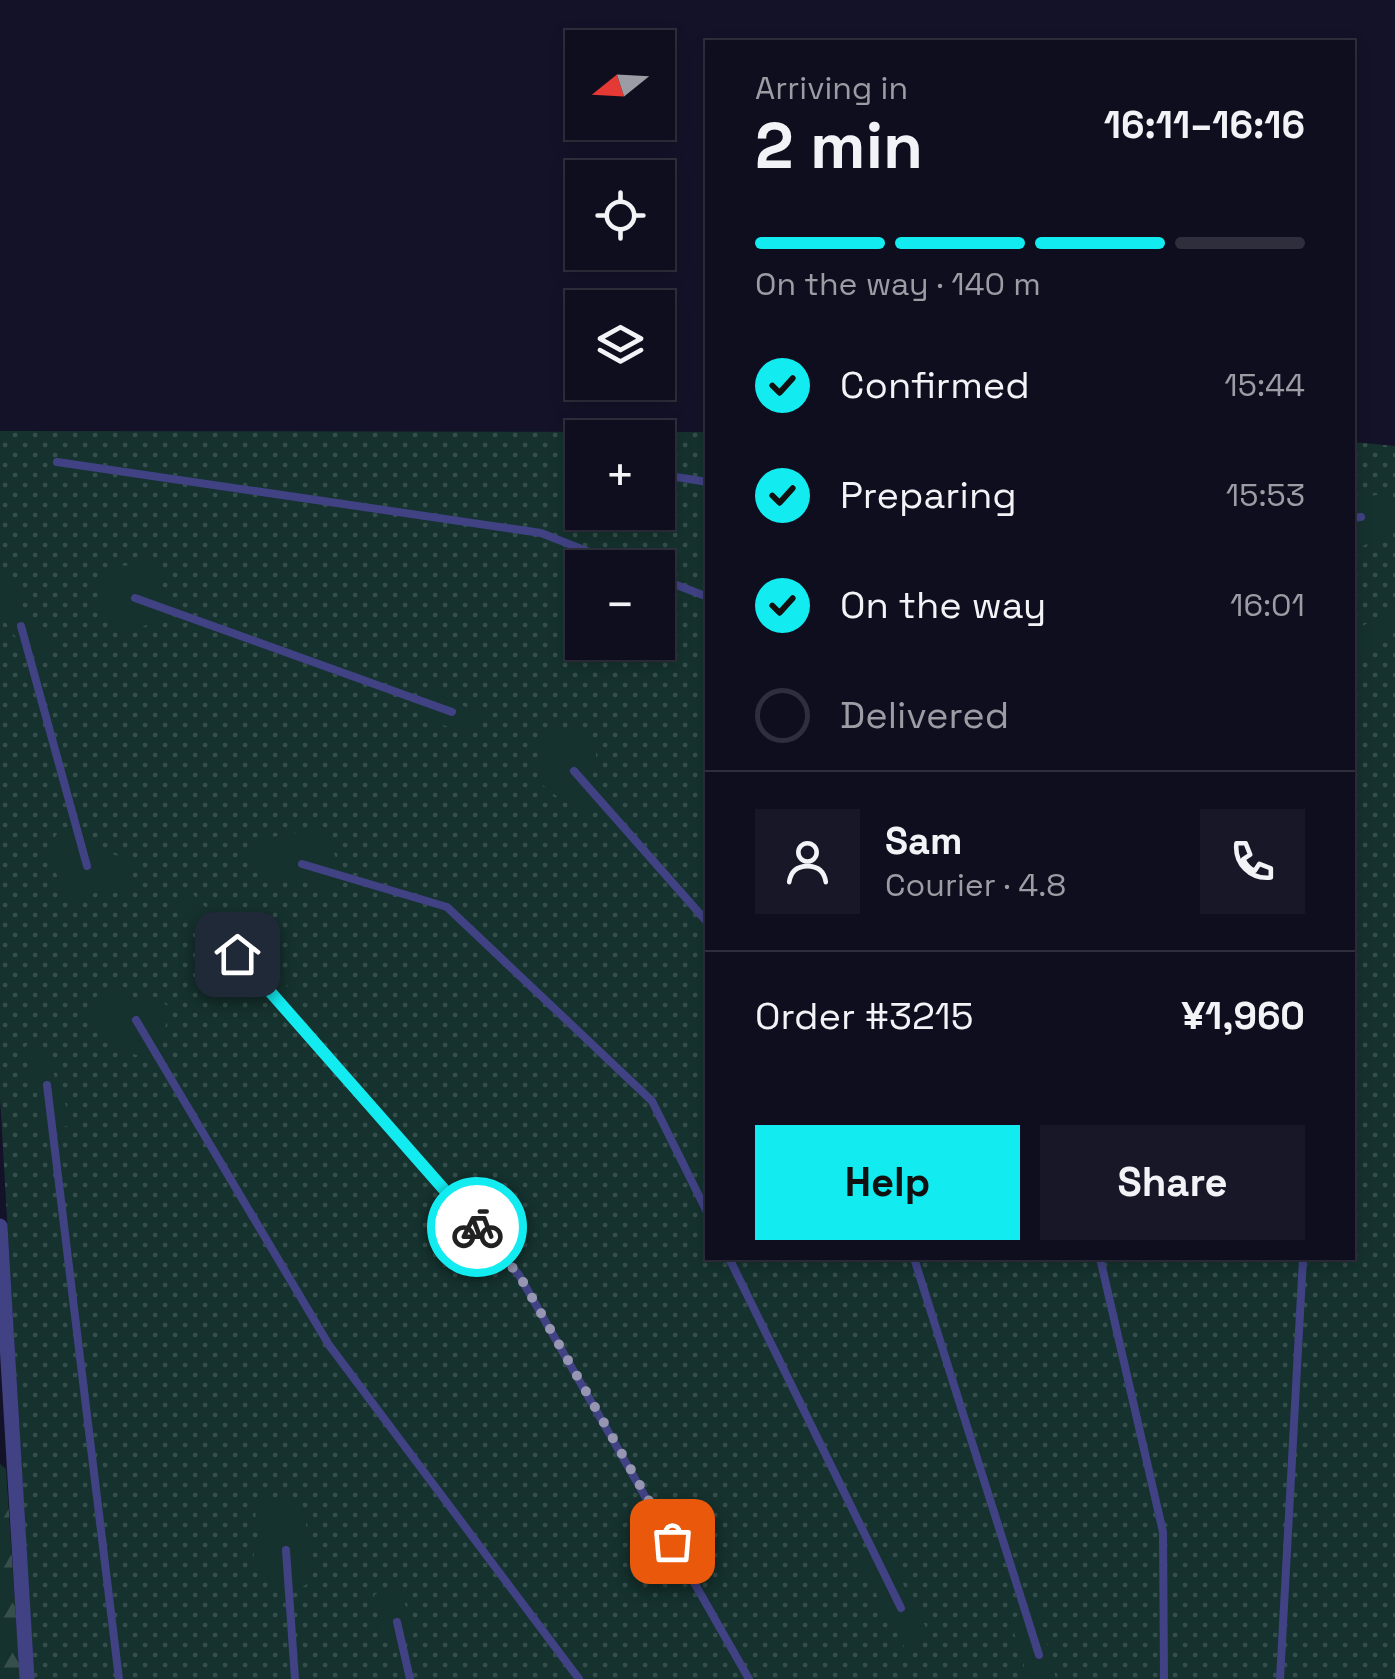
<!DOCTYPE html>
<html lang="en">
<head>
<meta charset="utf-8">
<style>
	body { margin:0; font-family:"Space Grotesk",sans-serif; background:#181727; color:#f1f3f6; height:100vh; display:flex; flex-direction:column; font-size:38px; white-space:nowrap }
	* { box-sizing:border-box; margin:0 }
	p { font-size:32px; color:#9b9ca4 }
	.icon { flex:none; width:55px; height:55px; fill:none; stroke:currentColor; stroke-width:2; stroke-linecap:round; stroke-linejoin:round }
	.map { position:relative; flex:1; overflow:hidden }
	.panel { position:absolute; left:705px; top:40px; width:650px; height:1220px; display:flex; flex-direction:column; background:#0f0e1e; border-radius:0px; box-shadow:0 5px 15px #0003,0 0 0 2px #2f2e3c }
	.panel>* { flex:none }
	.needle { width:65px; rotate:252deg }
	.controls { position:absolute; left:565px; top:30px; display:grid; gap:20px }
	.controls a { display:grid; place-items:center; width:110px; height:110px; border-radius:0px; background:#0f0e1e; box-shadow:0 5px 15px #0003,0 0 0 2px #2f2e3c; font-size:50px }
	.pin { position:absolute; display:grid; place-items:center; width:85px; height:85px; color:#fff; margin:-42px; border-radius:20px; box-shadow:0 5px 15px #0006 }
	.courier { position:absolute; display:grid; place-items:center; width:100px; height:100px; margin:-50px; border:8px solid #12ecf1; border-radius:50%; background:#fff; color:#222; box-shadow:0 2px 12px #0007 }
	.head em { font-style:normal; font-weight:700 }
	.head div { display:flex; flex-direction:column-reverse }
	.head { display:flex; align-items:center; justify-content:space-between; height:170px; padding:0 50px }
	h1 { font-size:65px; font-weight:700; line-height:75px }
	.bar { display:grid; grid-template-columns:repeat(4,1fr); gap:15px 10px; align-content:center; height:120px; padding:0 50px }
	.bar i { height:12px; border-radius:8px; background:#2f2e3c }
	.bar .active { background:#12ecf1 }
	.bar p { grid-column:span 4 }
	.line { display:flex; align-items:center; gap:25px; padding:0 50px; border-top:2px solid #2f2e3c }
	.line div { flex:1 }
	.round { display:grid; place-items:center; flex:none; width:105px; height:105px; border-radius:0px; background:#181727 }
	ol { padding:0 50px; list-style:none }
	li { display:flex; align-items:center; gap:30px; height:110px }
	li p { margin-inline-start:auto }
	li .icon { padding:10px; border-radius:50%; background:#12ecf1; color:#111; stroke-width:4 }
	li:last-child { color:#9b9ca4 }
	li i { width:55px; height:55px; border:5px solid #2f2e3c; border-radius:50% }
	.button { display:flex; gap:20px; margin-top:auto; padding:20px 50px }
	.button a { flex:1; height:115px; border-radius:0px; background:#12ecf1; color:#111; font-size:40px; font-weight:700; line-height:115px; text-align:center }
	.button a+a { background:#181727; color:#f1f3f6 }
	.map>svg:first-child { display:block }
	.grass { fill:url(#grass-dots); fill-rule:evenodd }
	.forest { fill:url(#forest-firs) }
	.pitch { fill:#15322e }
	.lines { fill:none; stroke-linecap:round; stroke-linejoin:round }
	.service { stroke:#404284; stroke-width:8 }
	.minor { stroke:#404284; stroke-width:15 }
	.done { stroke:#9695b2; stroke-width:10; stroke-dasharray:0 18 }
	.route { stroke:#12ecf1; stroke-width:12 }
</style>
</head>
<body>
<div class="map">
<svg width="1395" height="1679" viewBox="0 0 1395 1679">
	<defs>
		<pattern id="grass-dots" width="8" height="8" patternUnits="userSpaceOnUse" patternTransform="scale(2.5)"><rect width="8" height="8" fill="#15322e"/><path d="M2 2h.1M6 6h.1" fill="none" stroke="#364f4d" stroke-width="1.8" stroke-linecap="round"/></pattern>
		<pattern id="forest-firs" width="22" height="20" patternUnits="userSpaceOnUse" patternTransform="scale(2.5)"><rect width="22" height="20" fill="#15322e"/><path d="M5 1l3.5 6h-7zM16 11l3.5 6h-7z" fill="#364f4d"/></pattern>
	</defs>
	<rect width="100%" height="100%" fill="#141228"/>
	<path class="grass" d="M0 431 707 432 708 1258H1352L1353 442 1395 446V1679H34L0 1098ZM582 438H658V512H582ZM582 568H658V642H582Z"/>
	<path class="forest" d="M0 1464 6 1469 20 1679H0Z"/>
	<g class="pitch">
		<path d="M1376 495 1389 496 1395 502V532L1353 550V501Z"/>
		<path d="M148 562 156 565 162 591 173 609 171 618C162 624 158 624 148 625 140 626 133 630 124 629 106 626 97 600 99 584 100 578 103 574 105 569Z"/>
		<path d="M11 579 25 612 52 649 37 659C9 629 0 627 0 584Z"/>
		<path d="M1395 606V630L1353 659V632Z"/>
		<path d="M427 691C438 691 440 696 449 700 460 705 466 706 477 713L478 727C458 733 437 724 419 714L417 702Z"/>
		<path d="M562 729 587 735 596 748V757L591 765 596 798 587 809C572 805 555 797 544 786 535 777 536 742 547 734 551 730 557 730 562 729Z"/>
		<path d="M313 824C330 827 327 834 332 848 338 865 350 881 325 889L306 879C275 883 249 887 252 845L260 839 297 833Z"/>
		<path d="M66 827C86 828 85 839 97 851 113 854 132 856 133 876 133 882 132 885 127 889 117 896 106 892 95 893 88 895 80 898 72 900 59 889 47 854 54 839 57 832 60 831 66 827Z"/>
		<path d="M192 893 238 942 278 963 288 982C284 993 276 1001 263 1003L176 906 182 895Z"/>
		<path d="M109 989 119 990 136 998 156 997 170 1008C170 1018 167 1022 163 1031 160 1038 158 1047 152 1052 134 1066 92 1032 91 1013 90 1005 96 998 100 991Z"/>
		<path d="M40 1038 71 1119 67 1126 50 1130 43 1129 36 1087 24 1048 33 1040Z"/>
		<path d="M266 1497C276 1498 289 1497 298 1503 309 1512 305 1528 307 1540 308 1548 314 1555 314 1563 314 1572 311 1578 306 1585 300 1587 296 1589 289 1588 277 1586 251 1566 254 1554 255 1549 260 1544 261 1539 258 1523 248 1507 266 1497Z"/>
		<path d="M884 1548 930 1635 918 1644 905 1648 860 1563Z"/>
		<path d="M400 1588 414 1633 410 1639 395 1646 388 1642 374 1595 385 1590Z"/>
		<path d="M1037 1608 1056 1679H1028L1010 1619Z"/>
	</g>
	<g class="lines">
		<g class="service">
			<path d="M57 462 541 533 630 568"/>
			<path d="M663 475 708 482"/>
			<path d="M1352 518 1361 517"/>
			<path d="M658 578 708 597"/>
			<path d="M135 598 452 712"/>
			<path d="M21 626 87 866"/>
			<path d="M574 771 708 923"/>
			<path d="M302 864 447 907 652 1101 708 1214"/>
			<path d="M237 953 519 1275 749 1679"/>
			<path d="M136 1020 329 1345 579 1679"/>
			<path d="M47 1085 119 1679"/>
			<path d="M729 1258 901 1608"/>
			<path d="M914 1258 1039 1655"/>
			<path d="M1100 1258 1163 1532 1164 1679"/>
			<path d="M286 1550 295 1679"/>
			<path d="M397 1622 410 1679"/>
			<path d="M1280 1679 1303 1258"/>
		</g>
		<path class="minor" d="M0 1226 27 1679"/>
	</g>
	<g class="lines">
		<path class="done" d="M477 1227 519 1275 672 1541"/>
		<path class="route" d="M237 954 477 1227"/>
	</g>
</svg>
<div class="controls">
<a><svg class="needle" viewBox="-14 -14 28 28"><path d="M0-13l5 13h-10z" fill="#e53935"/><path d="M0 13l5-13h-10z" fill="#9b9ca4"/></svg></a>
<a><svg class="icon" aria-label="locate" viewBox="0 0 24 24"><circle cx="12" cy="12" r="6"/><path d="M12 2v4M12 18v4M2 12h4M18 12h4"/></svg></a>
<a><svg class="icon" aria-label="layers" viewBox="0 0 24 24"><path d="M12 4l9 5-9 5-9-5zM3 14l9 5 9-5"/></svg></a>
<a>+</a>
<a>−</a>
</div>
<div class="pin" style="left:672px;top:1541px;background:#ea580c"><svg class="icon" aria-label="bag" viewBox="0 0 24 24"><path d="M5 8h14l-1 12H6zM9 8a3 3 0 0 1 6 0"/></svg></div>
<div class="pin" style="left:237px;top:954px;background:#1f2937"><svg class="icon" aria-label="home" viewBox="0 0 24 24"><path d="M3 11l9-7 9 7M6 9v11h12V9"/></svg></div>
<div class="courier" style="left:477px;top:1227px"><svg class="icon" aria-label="bike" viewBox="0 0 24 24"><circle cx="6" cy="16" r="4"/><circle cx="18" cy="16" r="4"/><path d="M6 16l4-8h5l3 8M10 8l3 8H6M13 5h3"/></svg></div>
<section class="panel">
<div class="head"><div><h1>2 min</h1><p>Arriving in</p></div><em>16:11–16:16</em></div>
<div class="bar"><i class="active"></i><i class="active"></i><i class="active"></i><i></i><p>On the way · 140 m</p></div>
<ol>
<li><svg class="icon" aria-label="check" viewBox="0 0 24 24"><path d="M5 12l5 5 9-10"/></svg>Confirmed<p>15:44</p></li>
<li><svg class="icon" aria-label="check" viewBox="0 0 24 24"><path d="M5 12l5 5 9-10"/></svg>Preparing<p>15:53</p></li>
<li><svg class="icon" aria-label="check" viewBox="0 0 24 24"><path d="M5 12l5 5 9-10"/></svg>On the way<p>16:01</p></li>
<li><i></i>Delivered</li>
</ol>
<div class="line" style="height:180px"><a class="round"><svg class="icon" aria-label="person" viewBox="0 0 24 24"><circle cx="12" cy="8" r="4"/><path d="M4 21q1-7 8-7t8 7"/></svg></a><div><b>Sam</b><p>Courier · 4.8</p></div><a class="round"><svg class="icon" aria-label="phone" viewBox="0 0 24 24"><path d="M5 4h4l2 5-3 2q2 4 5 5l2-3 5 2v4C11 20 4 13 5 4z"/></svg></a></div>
<div class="line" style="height:130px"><div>Order #3215</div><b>¥1,960</b></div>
<div class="button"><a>Help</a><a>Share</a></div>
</section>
</div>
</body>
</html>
